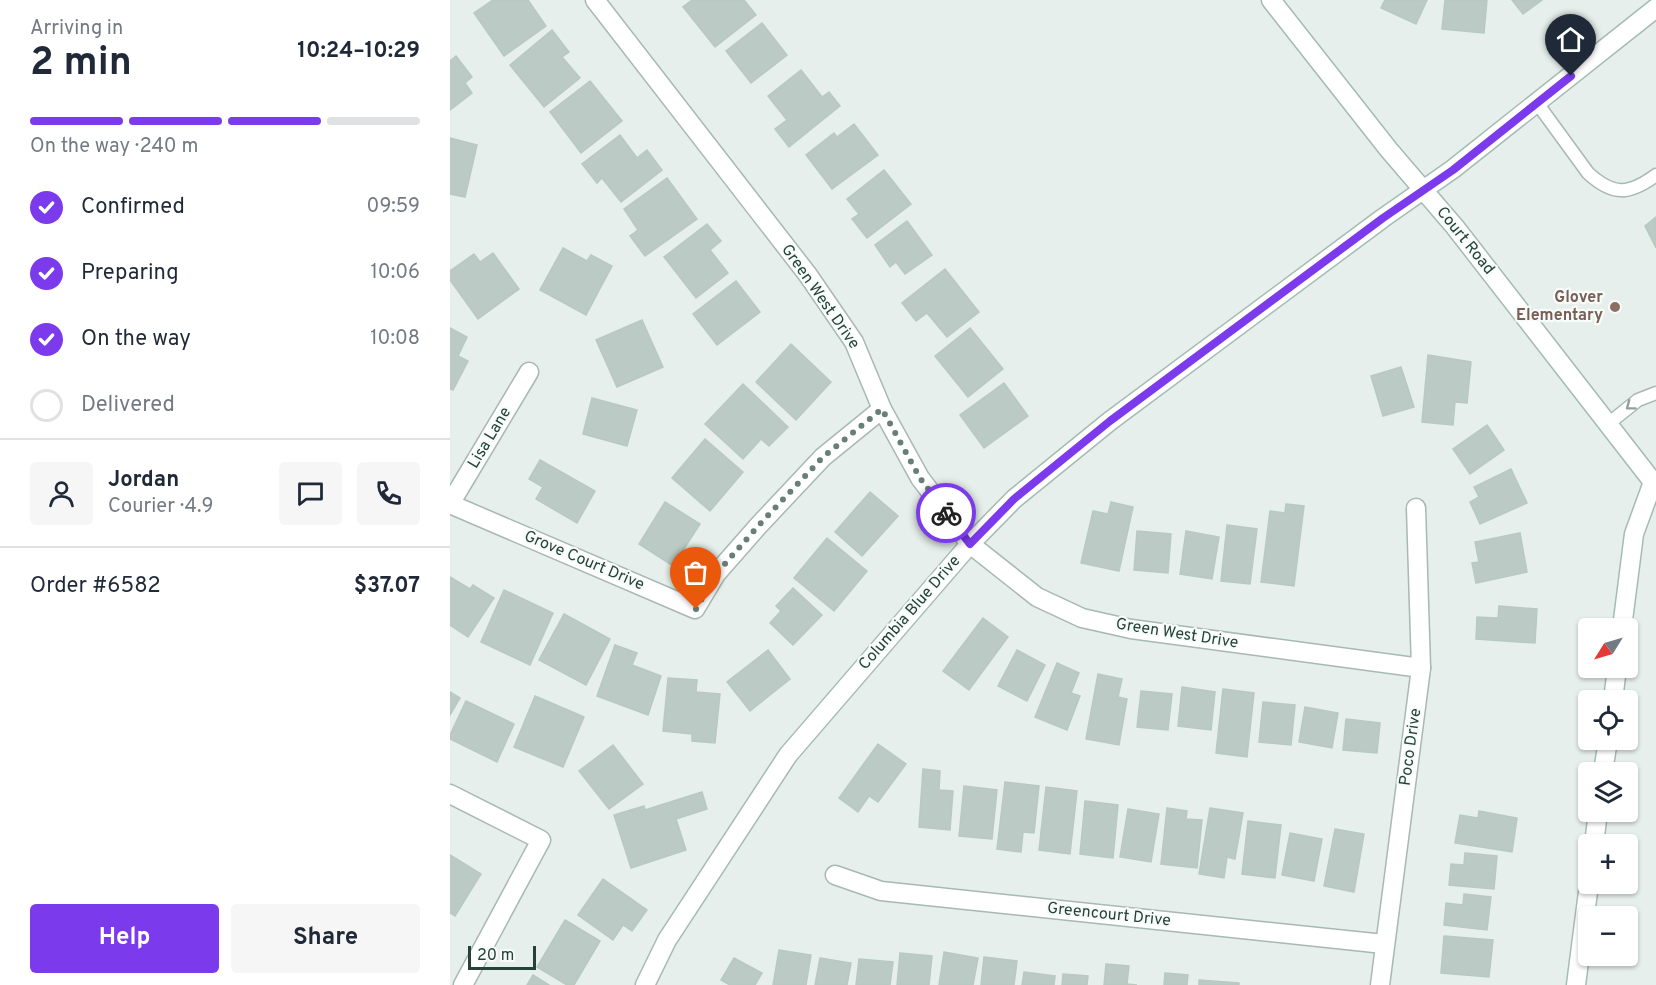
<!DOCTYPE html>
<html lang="en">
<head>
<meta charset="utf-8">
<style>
	body { margin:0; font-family:Overpass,sans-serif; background:#f6f6f7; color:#1f2937; height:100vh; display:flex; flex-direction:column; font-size:22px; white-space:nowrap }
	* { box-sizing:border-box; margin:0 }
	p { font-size:20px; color:#747a83 }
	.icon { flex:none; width:33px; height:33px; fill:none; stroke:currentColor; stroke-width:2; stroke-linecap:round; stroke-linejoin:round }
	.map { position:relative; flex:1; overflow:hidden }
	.side { display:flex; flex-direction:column; background:#fff; width:450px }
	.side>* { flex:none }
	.needle { width:39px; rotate:233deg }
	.buttons { position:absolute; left:1128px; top:618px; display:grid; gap:12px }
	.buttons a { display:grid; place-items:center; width:60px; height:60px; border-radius:6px; background:#fff; box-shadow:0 2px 4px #0004; font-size:30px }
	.scale { position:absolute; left:18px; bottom:15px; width:68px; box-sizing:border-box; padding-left:6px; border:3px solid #24423a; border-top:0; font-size:16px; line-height:21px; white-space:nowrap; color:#24423a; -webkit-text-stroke:4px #f7fbf9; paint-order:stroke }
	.pin { position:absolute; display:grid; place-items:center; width:51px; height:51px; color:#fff; margin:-62px -26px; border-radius:50% 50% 50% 0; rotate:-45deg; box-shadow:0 0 6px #0007 }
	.pin .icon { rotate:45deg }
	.courier { position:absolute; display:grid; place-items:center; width:60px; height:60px; margin:-30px; border:4px solid #7c3aed; border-radius:50%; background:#fff; color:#222; box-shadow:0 2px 8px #0007 }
	.overview em { font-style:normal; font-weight:700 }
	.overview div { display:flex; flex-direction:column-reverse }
	.overview { display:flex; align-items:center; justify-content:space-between; height:102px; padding:0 30px }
	h1 { font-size:39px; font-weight:700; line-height:45px }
	.bar { display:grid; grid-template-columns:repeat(4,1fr); gap:9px 6px; align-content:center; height:72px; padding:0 30px }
	.bar i { height:8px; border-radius:4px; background:#e0e1e3 }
	.bar .current { background:#7c3aed }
	.bar p { grid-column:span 4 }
	.line { display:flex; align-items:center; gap:15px; padding:0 30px; border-top:2px solid #e0e1e3 }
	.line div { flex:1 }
	.round { display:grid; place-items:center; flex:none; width:63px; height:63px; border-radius:6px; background:#f6f6f7 }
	ol { padding:0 30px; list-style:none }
	li { display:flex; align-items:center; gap:18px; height:66px }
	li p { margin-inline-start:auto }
	li .icon { padding:6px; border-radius:50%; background:#7c3aed; color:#fff; stroke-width:4 }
	li:last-child { color:#747a83 }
	li i { width:33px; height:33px; border:3px solid #e0e1e3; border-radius:50% }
	.button { display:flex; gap:12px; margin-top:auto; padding:12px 30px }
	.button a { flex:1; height:69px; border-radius:6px; background:#7c3aed; color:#fff; font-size:24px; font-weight:700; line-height:69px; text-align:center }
	.button a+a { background:#f6f6f7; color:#1f2937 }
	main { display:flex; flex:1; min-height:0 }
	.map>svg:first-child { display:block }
	.building { fill:#bbcac4; stroke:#b8c9c2; stroke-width:1.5 }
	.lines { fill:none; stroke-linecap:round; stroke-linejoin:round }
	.lane-casing { stroke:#a8b8b2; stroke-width:15 }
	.street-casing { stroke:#a8b8b2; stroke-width:21 }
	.secondary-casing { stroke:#a4bbb3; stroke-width:21 }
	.lane { stroke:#fff; stroke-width:12 }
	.street { stroke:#fff; stroke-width:18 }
	.secondary { stroke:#fff; stroke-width:18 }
	.oneway { stroke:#92a09c }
	.done { stroke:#687f78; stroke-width:6; stroke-dasharray:0 10.8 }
	.route { stroke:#7c3aed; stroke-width:8 }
	.education-dot { fill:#8d6e63; stroke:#f7fbf9; stroke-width:2 }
	.labels { text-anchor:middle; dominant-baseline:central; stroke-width:4.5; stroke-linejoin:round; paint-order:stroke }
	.street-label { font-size:16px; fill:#24423a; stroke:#f7fbf9 }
	.education-label { font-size:16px; font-weight:bold; fill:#785e54; stroke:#f7fbf9; text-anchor:end }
</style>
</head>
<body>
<main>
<section class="side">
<div class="overview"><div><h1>2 min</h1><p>Arriving in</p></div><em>10:24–10:29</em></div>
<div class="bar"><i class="current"></i><i class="current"></i><i class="current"></i><i></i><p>On the way · 240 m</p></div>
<ol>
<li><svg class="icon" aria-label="check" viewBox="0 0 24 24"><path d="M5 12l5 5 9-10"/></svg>Confirmed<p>09:59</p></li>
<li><svg class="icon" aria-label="check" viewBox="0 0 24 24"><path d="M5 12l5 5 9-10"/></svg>Preparing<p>10:06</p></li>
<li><svg class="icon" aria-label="check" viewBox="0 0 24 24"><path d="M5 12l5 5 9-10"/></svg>On the way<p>10:08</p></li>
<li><i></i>Delivered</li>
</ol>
<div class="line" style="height:108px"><a class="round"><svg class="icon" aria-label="person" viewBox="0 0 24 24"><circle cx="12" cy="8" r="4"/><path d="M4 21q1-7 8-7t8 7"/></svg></a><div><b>Jordan</b><p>Courier · 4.9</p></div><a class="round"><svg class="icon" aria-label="chat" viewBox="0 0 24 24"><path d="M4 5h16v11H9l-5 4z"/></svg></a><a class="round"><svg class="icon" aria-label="phone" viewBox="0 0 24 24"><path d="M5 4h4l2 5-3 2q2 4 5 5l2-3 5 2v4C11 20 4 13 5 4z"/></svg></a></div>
<div class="line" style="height:78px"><div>Order #6582</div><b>$37.07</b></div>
<div class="button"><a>Help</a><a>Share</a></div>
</section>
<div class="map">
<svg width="1206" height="985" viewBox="0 0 1206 985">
	<rect width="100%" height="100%" fill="#e6efeb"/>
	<g class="building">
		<path d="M43 0H78L96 26 54 56 24 13Z"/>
		<path d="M242 0H294L306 15 265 47 233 7Z"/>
		<path d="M935 0H977L966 24 931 8Z"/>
		<path d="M995 0H1037L1034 33 992 29Z"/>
		<path d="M1062 0H1092L1073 14Z"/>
		<path d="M312 23 337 55 301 83 276 51Z"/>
		<path d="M102 30 119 52 112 57 130 78 94 107 60 65Z"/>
		<path d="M6 56 22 77 15 83 22 93 0 110V61Z"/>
		<path d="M351 70 372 97 379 92 390 106 339 147 325 129 337 120 318 96Z"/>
		<path d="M140 81 172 121 131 153 100 112Z"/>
		<path d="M404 124 428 155 382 189 356 155 384 133 387 137Z"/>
		<path d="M170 135 187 158 197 150 212 170 171 202 152 178 147 183 132 164Z"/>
		<path d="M0 138 27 145 15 197 0 194Z"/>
		<path d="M434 170 461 204 417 238 402 219 409 214 397 199Z"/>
		<path d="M217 178 247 219 195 256 180 236 188 230 174 209Z"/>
		<path d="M1206 217V248L1195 226Z"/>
		<path d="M457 221 482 255 455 274 446 262 440 267 425 245Z"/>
		<path d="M257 224 271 241 260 250 278 273 246 298 214 257Z"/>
		<path d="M113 248 137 261 141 255 162 266 136 315 90 290Z"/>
		<path d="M43 253 69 289 28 319 0 280V271L24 254 30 262Z"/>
		<path d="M495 269 529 312 497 337 477 313 466 321 452 303Z"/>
		<path d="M286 281 310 312 267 345 243 314Z"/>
		<path d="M192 320 213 367 167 387 146 340Z"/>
		<path d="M0 328 17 337 8 356 18 361 3 390 0 389Z"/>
		<path d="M520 328 553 369 518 397 485 356Z"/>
		<path d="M341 344 381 382 346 420 306 382Z"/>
		<path d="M978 355 1021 362 1017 403 1005 402 1003 425 972 422Z"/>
		<path d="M951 367 964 407 933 416 921 376Z"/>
		<path d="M554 383 578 416 534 448 510 415Z"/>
		<path d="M293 384 338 427 319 446 311 439 293 459 255 424Z"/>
		<path d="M142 398 187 410 177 446 133 434Z"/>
		<path d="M1037 425 1054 450 1020 474 1003 449Z"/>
		<path d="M255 439 293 472 260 511 222 478Z"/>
		<path d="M90 460 145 491 127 523 86 499 93 487 79 479Z"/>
		<path d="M1061 469 1077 503 1030 524 1020 502 1029 497 1024 487Z"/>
		<path d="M420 492 448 516 412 556 385 532Z"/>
		<path d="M215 502 250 524 223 566 189 544Z"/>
		<path d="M661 502 683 507 669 571 631 563 643 511 658 514Z"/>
		<path d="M836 504 854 506 844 586 811 582 820 511 835 513Z"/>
		<path d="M777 525 807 529 800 584 771 581Z"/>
		<path d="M687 531 721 534 718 573 684 570Z"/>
		<path d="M736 531 769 537 762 579 730 574Z"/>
		<path d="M1070 533 1077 572 1026 583 1022 563 1029 562 1025 542Z"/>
		<path d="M377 538 417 571 384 611 344 578Z"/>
		<path d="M0 577 20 589 23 585 44 598 18 637 0 625Z"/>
		<path d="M343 588 372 615 343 645 320 623 331 611 326 606Z"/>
		<path d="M54 590 103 613 80 665 31 642Z"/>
		<path d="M1049 606 1087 609 1085 643 1026 639 1027 617 1048 618Z"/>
		<path d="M114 614 160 639 136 685 89 660Z"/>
		<path d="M533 618 558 637 519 690 493 671Z"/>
		<path d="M165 645 187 653 182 665 211 676 198 715 147 696Z"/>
		<path d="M318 650 340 679 300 711 277 682Z"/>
		<path d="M567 650 595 665 577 701 548 686Z"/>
		<path d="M607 663 629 673 621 693 630 696 617 730 585 717Z"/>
		<path d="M648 674 672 679 668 697 677 699 669 745 636 739Z"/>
		<path d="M218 678 247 680 246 692 270 694 265 743 242 741V734L213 731Z"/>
		<path d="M732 687 765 692 761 730 728 726Z"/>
		<path d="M773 689 804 693 797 757 766 753Z"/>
		<path d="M691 691 722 694 718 730 687 727Z"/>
		<path d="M0 692 10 698 0 715Z"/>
		<path d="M85 696 134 717 113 767 64 747Z"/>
		<path d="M16 701 64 724 47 762 0 739V735Z"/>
		<path d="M813 702 845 705 841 745 809 742Z"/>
		<path d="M855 707 888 713 882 748 849 742Z"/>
		<path d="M896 719 930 723 927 753 893 750Z"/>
		<path d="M428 744 456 764 428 802 419 796 408 812 389 798Z"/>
		<path d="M163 745 193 784 159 809 129 771Z"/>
		<path d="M473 769 490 771 489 790 503 791 500 830 469 827Z"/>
		<path d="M555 782 589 786 584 833 573 832 571 852 547 849Z"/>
		<path d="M514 786 547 790 542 839 509 836Z"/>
		<path d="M596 787 627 791 620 854 589 850Z"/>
		<path d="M252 792 257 809 226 819 236 850 181 868 164 815 194 806 195 810Z"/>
		<path d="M635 801 668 805 663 858 630 854Z"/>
		<path d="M717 808 737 811 736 819 752 820 747 868 711 864Z"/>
		<path d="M760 808 793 813 785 859 777 857 774 878 749 874Z"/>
		<path d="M678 809 709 814 701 862 670 857Z"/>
		<path d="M1029 811 1067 818 1062 852 1005 843 1010 815 1028 818Z"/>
		<path d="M798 821 831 825 825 878 792 874Z"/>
		<path d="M885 829 914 834 904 892 874 886Z"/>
		<path d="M840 833 872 839 864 881 832 875Z"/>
		<path d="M1015 853 1047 856 1044 889 999 885 1001 864 1014 865Z"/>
		<path d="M0 855 31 874 5 916 0 913Z"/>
		<path d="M153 879 197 910 182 931 173 925 163 940 128 915Z"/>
		<path d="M1014 894 1041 897 1037 930 994 925 996 903 1013 905Z"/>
		<path d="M115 920 150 941 124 985H117L87 967Z"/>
		<path d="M994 936 1043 940 1039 977 991 973Z"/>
		<path d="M329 950 361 955 356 985H323Z"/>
		<path d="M494 952 528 958 523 985H489Z"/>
		<path d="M450 953 482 956 479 985H447Z"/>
		<path d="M534 957 567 961 564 985H531Z"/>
		<path d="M284 958 312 973 305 985H280L271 980Z"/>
		<path d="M370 958 401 963 397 985H365Z"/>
		<path d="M409 959 443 962 440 985H406Z"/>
		<path d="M656 964 679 966 677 984 687 985H654Z"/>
		<path d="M574 972 605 976 604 985H572Z"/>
		<path d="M715 973 738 975 737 985H714Z"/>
		<path d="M613 974 638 976 637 985H612Z"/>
		<path d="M83 975 99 985H77Z"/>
		<path d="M749 980 789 983V985H749Z"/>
	</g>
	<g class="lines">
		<defs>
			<g id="lane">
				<path d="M1087 103 1138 173C1163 196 1179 195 1206 175"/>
				<path d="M1158 424 1188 400 1206 393"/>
			</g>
			<g id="street">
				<path d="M145 0 358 275 404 342 432 409 470 478 520 544 587 597 632 618 681 629 971 668"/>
				<path d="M0 504 245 609 266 574 310 524 373 457 432 409"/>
				<path d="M0 504 79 372"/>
				<path d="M0 794 91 840 13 985"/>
				<path d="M385 875 431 891 934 944"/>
				<path d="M930 985 971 668 966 508"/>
			</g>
			<g id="secondary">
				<path d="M821 0 939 150 1005 227 1203 482 1184 534 1172 628"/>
				<path d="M1163 700 1167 668"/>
				<path d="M1153 772 1158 740"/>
				<path d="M1144 844 1148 812"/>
				<path d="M195 985 217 940 338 755 520 544 564 499 660 421 933 218 1003 169 1206 8"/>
				<path d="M1126 985 1139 884"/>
			</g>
		</defs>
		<use href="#lane" class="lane-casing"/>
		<use href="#street" class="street-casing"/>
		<use href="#secondary" class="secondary-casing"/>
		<use href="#lane" class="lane"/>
		<use href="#street" class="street"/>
		<use href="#secondary" class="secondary"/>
	</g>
	<defs><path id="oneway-chevron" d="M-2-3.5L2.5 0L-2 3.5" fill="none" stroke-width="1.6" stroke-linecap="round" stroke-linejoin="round" transform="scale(1.5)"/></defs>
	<use class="oneway" href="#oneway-chevron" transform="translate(1180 406) rotate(143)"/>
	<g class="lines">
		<path class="done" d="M246 609 266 574 310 524 373 457 432 409 470 478 496 513"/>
		<path class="route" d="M496 513 520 544 564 499 660 421 933 218 1003 170 1121 76"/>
	</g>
	<circle class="education-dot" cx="1165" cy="307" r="6"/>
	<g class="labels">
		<g class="street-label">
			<text transform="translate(1015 241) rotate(51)">Court Road</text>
			<text transform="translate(370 297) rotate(55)">Green West Drive</text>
			<text transform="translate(40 438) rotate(-59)">Lisa Lane</text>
			<text transform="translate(134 561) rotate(23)">Grove Court Drive</text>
			<text transform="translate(460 613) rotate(-49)">Columbia Blue Drive</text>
			<text transform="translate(727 634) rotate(9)">Green West Drive</text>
			<text transform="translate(961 747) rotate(-82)">Poco Drive</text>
			<text transform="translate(659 915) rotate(6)">Greencourt Drive</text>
		</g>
		<g class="education-label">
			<text x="1153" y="298">Glover<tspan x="1153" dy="18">Elementary</tspan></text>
		</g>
	</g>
</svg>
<div class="buttons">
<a><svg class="needle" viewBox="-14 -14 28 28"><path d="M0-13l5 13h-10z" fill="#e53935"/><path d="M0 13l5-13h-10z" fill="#747a83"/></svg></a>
<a><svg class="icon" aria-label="locate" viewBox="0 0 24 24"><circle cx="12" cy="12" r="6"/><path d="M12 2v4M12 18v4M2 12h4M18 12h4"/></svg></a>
<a><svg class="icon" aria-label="layers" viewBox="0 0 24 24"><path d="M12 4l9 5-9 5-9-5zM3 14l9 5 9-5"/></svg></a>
<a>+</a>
<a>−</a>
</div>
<div class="scale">20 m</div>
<div class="pin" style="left:246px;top:609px;background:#ea580c"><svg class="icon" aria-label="bag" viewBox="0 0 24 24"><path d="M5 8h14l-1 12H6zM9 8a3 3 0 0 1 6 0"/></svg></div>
<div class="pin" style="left:1121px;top:76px;background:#1f2937"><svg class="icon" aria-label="home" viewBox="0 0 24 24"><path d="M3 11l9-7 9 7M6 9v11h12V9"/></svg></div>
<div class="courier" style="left:496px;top:513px"><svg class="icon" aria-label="bike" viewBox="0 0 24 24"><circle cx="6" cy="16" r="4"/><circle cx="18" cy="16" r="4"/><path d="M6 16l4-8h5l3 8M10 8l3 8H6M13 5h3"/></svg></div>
</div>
</main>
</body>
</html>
